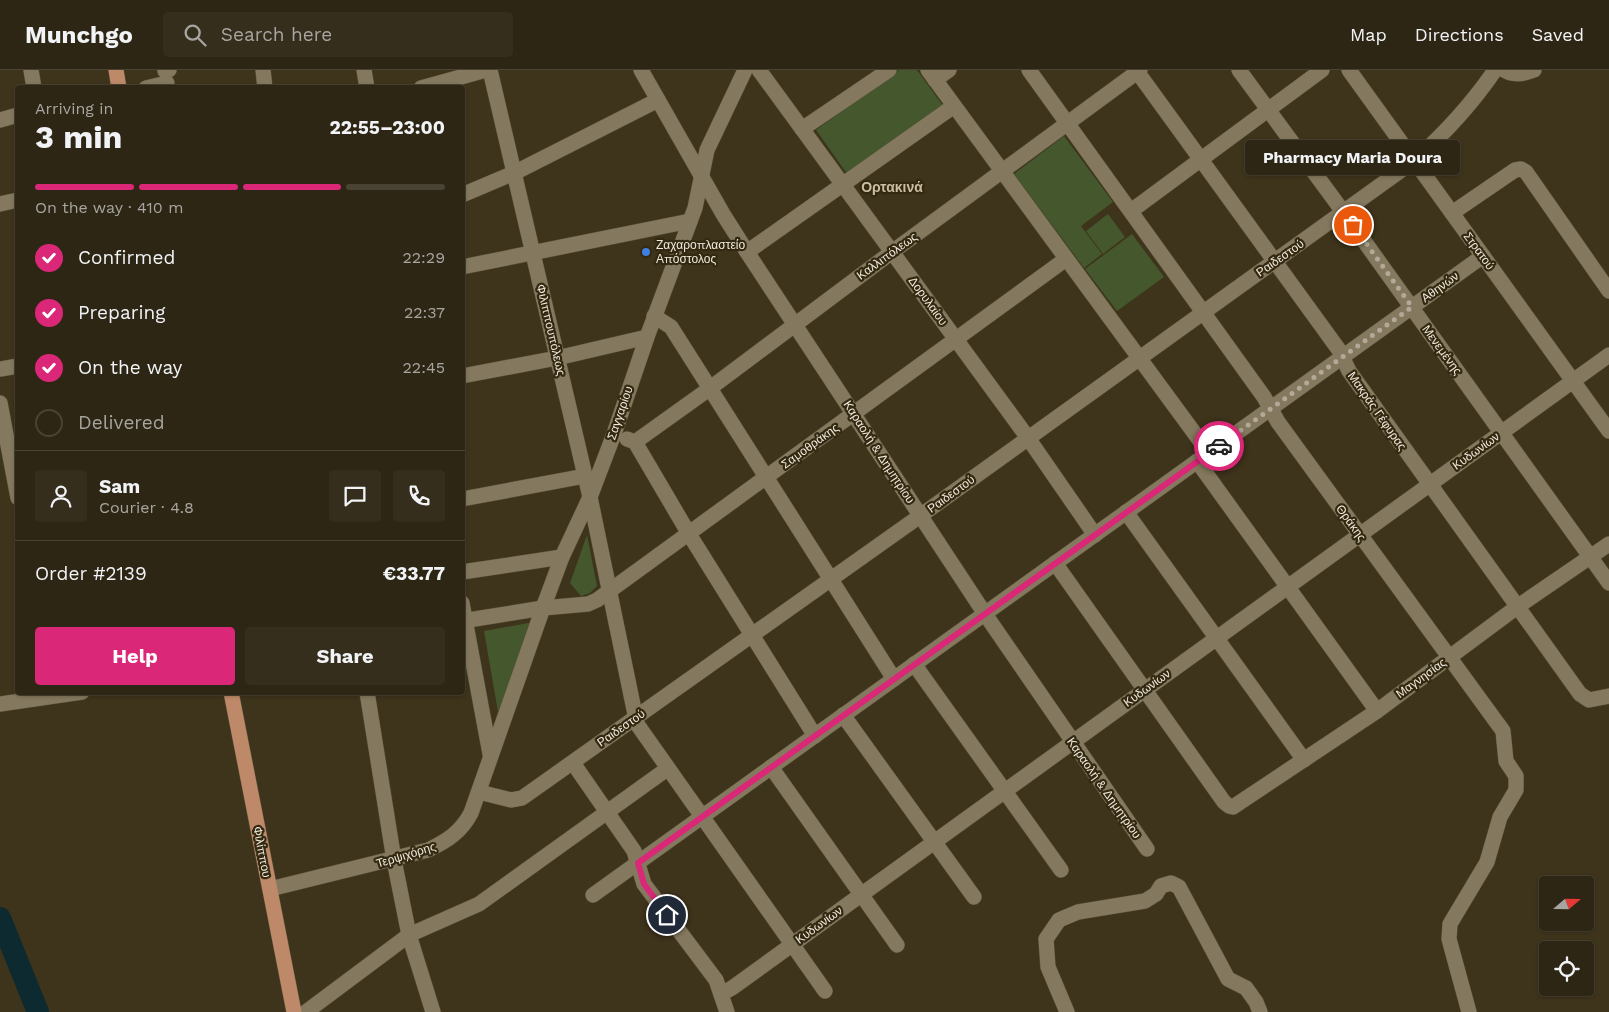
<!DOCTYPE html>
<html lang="en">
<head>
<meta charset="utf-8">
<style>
	body { margin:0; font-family:"Work Sans",sans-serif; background:#362e1d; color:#f1f3f6; height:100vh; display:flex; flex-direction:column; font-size:19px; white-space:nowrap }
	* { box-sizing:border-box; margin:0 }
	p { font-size:16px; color:#a7a5a0 }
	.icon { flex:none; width:28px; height:28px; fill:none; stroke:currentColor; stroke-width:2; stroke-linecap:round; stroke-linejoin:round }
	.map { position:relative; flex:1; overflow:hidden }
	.sheet { position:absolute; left:15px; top:15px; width:450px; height:610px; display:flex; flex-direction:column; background:#2e2614; border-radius:5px; box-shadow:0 1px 4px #0004,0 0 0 1px #494334 }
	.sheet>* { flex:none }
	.needle { width:32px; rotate:70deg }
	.controls { position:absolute; left:1539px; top:806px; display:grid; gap:10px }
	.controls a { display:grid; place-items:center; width:55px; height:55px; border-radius:5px; background:#2e2614; box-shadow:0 1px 4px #0004,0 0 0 1px #494334; font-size:25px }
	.pin { position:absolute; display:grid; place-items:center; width:42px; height:42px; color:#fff; margin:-21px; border:2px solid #fff; border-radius:50%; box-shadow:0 1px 5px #0007 }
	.courier { position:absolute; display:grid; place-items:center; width:50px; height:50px; margin:-25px; border:4px solid #db2777; border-radius:50%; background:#fff; color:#222; box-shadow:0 1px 6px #0007 }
	.bubble { position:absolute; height:35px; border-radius:5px; background:#2e2614; box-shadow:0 1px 4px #0004,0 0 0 1px #494334; font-size:16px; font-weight:700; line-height:35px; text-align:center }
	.summary em { font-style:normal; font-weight:700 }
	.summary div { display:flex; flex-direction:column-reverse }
	.summary { display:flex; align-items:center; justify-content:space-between; height:85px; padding:0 20px }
	h1 { font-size:32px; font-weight:700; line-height:38px }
	.bar { display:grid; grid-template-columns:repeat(4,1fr); gap:8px 5px; align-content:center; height:60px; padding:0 20px }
	.bar i { height:6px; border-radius:4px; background:#494334 }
	.bar .active { background:#db2777 }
	.bar p { grid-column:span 4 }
	.line { display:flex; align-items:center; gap:12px; padding:0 20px; border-top:1px solid #494334 }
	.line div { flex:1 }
	.round { display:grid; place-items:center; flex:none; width:52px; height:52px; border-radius:5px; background:#362e1d }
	ol { padding:0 20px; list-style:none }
	li { display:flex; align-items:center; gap:15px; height:55px }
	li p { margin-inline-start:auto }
	li .icon { padding:5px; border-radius:50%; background:#db2777; color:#fff; stroke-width:4 }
	li:last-child { color:#a7a5a0 }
	li i { width:28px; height:28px; border:2px solid #494334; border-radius:50% }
	.action { display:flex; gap:10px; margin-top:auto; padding:10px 20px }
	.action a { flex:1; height:58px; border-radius:5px; background:#db2777; color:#fff; font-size:20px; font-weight:700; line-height:58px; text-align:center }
	.action a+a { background:#362e1d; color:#f1f3f6 }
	header { display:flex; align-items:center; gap:30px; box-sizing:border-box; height:70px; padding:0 25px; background:#2e2614; border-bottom:1px solid #494334 }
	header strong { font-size:24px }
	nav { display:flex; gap:28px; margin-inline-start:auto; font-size:18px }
	.search { width:350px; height:45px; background:#362e1d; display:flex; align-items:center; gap:12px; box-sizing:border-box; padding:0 18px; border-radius:5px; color:#a7a5a0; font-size:19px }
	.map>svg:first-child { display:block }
	.green { fill:#45572c }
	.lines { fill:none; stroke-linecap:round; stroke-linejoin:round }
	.river { stroke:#0d2a31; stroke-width:22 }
	.minor-casing { stroke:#5a513b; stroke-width:16 }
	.major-casing { stroke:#5a513b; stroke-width:16 }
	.minor { stroke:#84795e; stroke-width:15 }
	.major { stroke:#bd8968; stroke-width:15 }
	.done { stroke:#b2a998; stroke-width:5; stroke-dasharray:0 9 }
	.route { stroke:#db2777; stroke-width:6 }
	.shop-dot { fill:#3f7fe0; stroke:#332911; stroke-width:2 }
	.labels { text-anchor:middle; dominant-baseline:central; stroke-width:4.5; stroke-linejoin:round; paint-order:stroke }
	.poi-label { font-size:12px; fill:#f0e9db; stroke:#332911; text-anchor:start }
	.street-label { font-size:12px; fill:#f0e9db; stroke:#332911 }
	.neighbourhood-label { font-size:14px; font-weight:bold; fill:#cbbea2; stroke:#332911 }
</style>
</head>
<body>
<header>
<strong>Munchgo</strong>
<div class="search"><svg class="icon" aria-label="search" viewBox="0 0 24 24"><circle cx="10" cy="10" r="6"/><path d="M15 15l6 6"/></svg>Search here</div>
<nav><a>Map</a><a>Directions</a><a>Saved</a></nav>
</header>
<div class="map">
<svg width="1609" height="942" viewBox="0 0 1609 942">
	<rect width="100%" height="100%" fill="#3e331b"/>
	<g class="green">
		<path d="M899 0H917L944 37 848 105 816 60Z"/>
		<path d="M1064 66 1113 132 1081 156 1102 184 1084 198 1014 104Z"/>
		<path d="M1108 144 1125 167 1103 184 1086 161Z"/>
		<path d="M1132 164 1164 207 1117 241 1085 199Z"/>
		<path d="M587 465 597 516 590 523 581 526 570 513Z"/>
		<path d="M534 552 498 642 484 561Z"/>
	</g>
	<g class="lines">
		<path class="river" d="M0 848 38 942"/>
		<defs>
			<g id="minor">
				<path d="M31 0 34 18"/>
				<path d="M263 0 265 18"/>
				<path d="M364 0 367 18"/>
				<path d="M490 0 590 427 637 654 825 921"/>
				<path d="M641 0 723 144 747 182 985 544 1147 779"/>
				<path d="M759 0 1028 368 1095 465"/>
				<path d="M928 0 1209 383"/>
				<path d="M1029 0 1264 327 1278 352 1503 661 1506 691 1516 706V720L1500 747 1487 792 1450 854 1449 869 1469 942"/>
				<path d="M1136 0 1339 280 1349 301 1580 624 1589 630 1609 626"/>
				<path d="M1239 0 1344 143 1609 513"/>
				<path d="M1349 0 1609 361"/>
				<path d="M1504 0C1514 6 1523 4 1534 0"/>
				<path d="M165 1 169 0"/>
				<path d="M935 10 949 0"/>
				<path d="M146 18 167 13"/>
				<path d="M421 18 486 0"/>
				<path d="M0 50 18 45"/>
				<path d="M802 59 889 0"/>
				<path d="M462 125 514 103 658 30"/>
				<path d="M0 134 18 130"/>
				<path d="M1131 141 1322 0"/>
				<path d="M1452 143 1515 100 1521 99 1526 102 1609 221"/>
				<path d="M747 182 954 36"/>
				<path d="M462 197 690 151"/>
				<path d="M654 246 671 257 894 609"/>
				<path d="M0 299 18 296"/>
				<path d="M462 306 557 288 647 267"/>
				<path d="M0 333 18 428"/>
				<path d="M627 369 635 372 689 464 815 666"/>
				<path d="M635 372 709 319 892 182 1140 0"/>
				<path d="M1197 391 1377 641"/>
				<path d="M462 429 585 406"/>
				<path d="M1126 442 1304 690"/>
				<path d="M1055 493 1224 732 1229 736 1233 737 1377 641 1517 537 1609 474"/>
				<path d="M462 502 562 487"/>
				<path d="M462 533 490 684"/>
				<path d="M462 551 543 538 588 534 597 530 1066 189"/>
				<path d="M914 594 1061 800"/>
				<path d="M367 622 394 790 409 865 433 942"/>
				<path d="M0 634 82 622"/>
				<path d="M843 645 974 827"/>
				<path d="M573 693 634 781 644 814 716 910 727 942"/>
				<path d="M771 697 897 875"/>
				<path d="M479 722 511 730 522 728 920 446 1414 91C1445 63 1472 34 1495 0"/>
				<path d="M270 819 428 780C447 771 461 762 471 743L543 538 562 487 590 427 614 364 647 267 695 138 707 80 745 0"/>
				<path d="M593 825 1483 186"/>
				<path d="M721 924 732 918 1609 285"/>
				<path d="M306 942 409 865 479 834 667 699"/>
				<path d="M1067 942 1048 897 1046 869 1059 850 1078 842 1145 831 1156 824 1161 816 1171 813 1179 817 1228 909 1246 918 1256 932 1260 942"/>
			</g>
			<g id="major">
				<path d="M116 0 119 18"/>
				<path d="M231 622 294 942"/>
			</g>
		</defs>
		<use href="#minor" class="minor-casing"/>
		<use href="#major" class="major-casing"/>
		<use href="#minor" class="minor"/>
		<use href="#major" class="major"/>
	</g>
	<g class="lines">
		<path class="done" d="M1219 376 1412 237 1353 155"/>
		<path class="route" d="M667 845 644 814 638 793 1219 376"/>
	</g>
	<circle class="shop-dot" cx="646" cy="182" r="5"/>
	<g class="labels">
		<g class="poi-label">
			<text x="656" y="175">Ζαχαροπλαστείο<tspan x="656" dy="14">Απόστολος</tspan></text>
		</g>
		<g class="street-label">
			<text transform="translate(1479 181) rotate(54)">Στρατού</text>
			<text transform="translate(887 186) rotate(-36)">Καλλιπόλεως</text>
			<text transform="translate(1280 188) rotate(-35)">Ραιδεστού</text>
			<text transform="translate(1440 217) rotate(-36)">Αθηνών</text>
			<text transform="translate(928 231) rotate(54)">Δορυλαίου</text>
			<text transform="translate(551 260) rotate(77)">Φιλιππουπόλεως</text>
			<text transform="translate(1442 280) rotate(54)">Μενεμένης</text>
			<text transform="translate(1377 341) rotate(55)">Μακράς Γέφυρας</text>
			<text transform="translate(620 343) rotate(-71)">Σαγγαρίου</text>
			<text transform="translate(810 376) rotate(-36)">Σαμοθράκης</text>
			<text transform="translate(1476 381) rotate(-36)">Κυδωνίων</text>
			<text transform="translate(879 382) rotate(57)">Καραολή &amp; Δημητρίου</text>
			<text transform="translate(951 424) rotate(-36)">Ραιδεστού</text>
			<text transform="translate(1351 453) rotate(54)">Θράκης</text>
			<text transform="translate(1421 608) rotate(-36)">Μαγνησίας</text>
			<text transform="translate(1147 618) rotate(-36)">Κυδωνίων</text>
			<text transform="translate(621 658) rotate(-35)">Ραιδεστού</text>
			<text transform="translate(1104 718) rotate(55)">Καραολή &amp; Δημητρίου</text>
			<text transform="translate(262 782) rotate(79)">Φιλίππου</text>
			<text transform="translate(406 785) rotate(-17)">Τερψιχόρης</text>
			<text transform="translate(819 855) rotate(-36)">Κυδωνίων</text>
		</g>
		<g class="neighbourhood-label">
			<text x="892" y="117">Ορτακινά</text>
		</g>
	</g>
</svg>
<div class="controls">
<a><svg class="needle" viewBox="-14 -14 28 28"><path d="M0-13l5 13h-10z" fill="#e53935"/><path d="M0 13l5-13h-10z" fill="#a7a5a0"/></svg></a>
<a><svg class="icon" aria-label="locate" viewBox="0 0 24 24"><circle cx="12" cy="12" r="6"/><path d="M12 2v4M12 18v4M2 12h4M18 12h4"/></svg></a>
</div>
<div class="pin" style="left:1353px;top:155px;background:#ea580c"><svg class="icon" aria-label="bag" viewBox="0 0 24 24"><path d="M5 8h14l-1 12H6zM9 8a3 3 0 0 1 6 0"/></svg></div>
<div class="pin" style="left:667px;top:845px;background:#1f2937"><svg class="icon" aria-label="home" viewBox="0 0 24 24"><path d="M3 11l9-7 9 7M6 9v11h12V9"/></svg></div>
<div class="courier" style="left:1219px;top:376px"><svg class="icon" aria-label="car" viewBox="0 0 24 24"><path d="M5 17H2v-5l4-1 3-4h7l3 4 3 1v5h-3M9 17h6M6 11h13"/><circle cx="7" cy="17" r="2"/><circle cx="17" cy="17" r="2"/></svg></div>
<div class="bubble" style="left:1245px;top:70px;width:215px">Pharmacy Maria Doura</div>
<section class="sheet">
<div class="summary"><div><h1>3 min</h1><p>Arriving in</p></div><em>22:55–23:00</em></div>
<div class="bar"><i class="active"></i><i class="active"></i><i class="active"></i><i></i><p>On the way · 410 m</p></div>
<ol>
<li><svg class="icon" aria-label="check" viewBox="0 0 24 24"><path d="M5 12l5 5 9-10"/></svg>Confirmed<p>22:29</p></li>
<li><svg class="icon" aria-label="check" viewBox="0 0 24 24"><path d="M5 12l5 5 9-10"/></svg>Preparing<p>22:37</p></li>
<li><svg class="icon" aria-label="check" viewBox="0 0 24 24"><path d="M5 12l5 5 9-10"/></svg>On the way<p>22:45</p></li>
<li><i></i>Delivered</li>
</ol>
<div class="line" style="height:90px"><a class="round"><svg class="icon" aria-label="person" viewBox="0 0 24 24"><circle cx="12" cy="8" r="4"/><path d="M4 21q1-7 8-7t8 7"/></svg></a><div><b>Sam</b><p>Courier · 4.8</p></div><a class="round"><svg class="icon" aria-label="chat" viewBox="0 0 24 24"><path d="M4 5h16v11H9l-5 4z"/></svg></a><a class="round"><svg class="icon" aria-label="phone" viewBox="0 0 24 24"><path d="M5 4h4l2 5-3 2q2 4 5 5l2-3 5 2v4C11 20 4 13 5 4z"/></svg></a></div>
<div class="line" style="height:65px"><div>Order #2139</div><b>€33.77</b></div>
<div class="action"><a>Help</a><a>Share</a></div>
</section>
</div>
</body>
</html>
